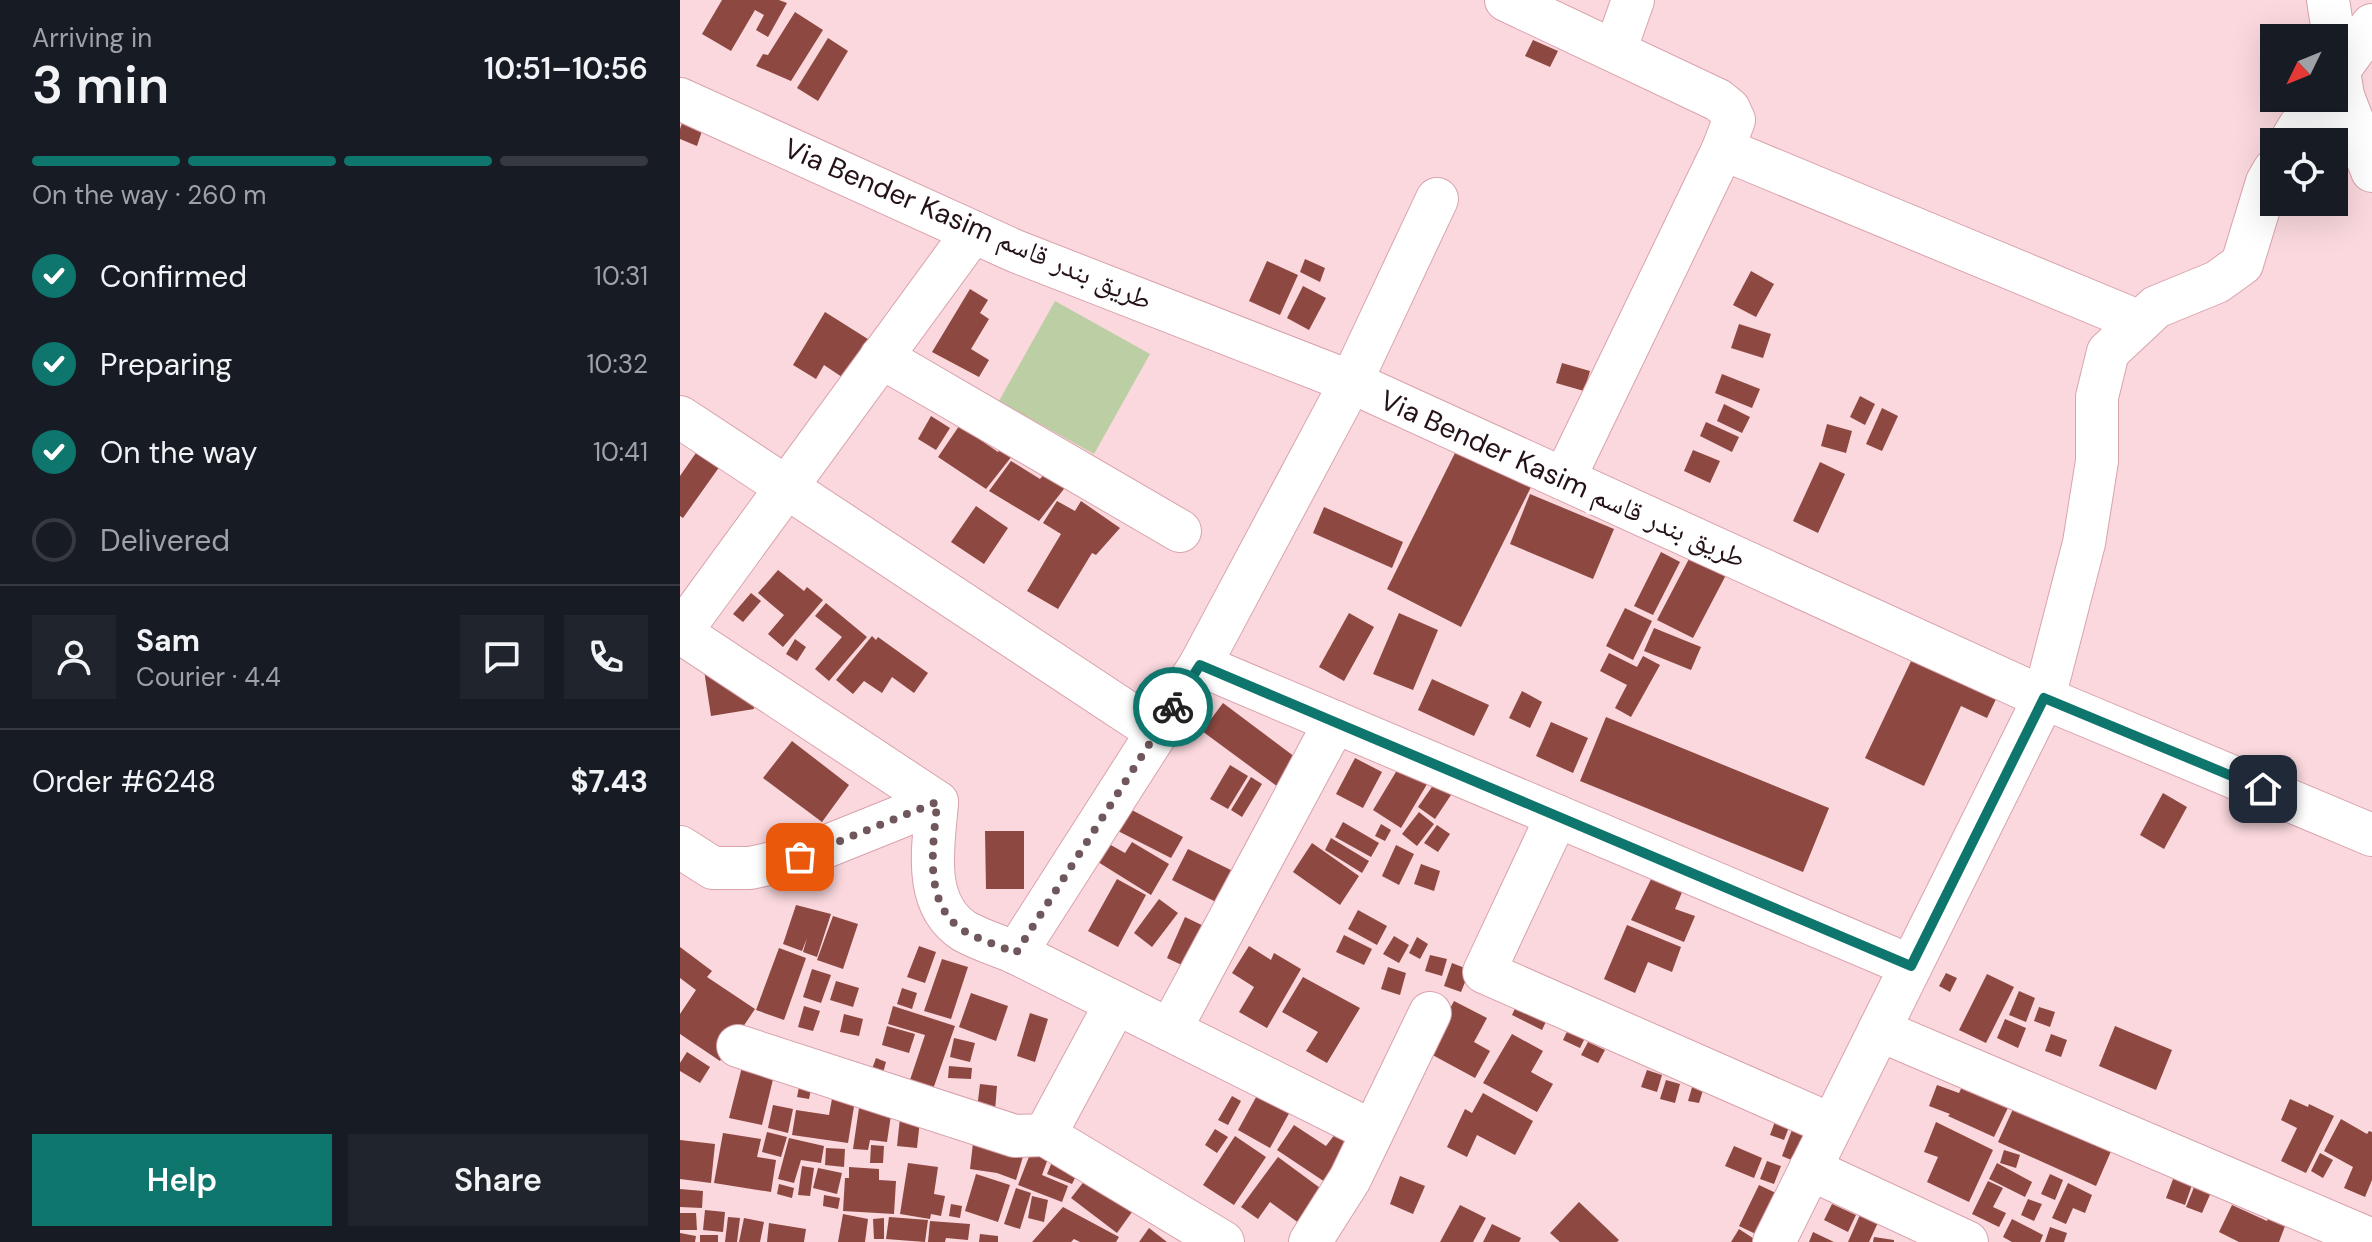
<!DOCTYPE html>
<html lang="en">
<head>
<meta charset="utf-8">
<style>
	body { margin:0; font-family:"DM Sans","Noto Naskh Arabic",sans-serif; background:#20242c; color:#f1f3f6; height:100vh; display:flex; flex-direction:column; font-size:30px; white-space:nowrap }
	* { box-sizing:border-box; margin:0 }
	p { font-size:26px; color:#9ea1a6 }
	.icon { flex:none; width:44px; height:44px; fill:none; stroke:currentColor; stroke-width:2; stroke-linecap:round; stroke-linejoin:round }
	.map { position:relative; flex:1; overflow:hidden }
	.sheet { display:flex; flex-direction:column; background:#171b24; width:680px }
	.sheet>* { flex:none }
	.needle { width:52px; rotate:227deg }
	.tools { position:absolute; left:1580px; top:24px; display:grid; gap:16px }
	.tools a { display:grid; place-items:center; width:88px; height:88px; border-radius:0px; background:#171b24; box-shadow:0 8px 32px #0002; font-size:40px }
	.pin { position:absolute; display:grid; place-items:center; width:68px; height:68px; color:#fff; margin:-34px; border-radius:16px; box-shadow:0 4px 12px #0006 }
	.courier { position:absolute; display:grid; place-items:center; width:80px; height:80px; margin:-40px; border:6px solid #0f766e; border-radius:50%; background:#fff; color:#222; box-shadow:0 2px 10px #0007 }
	.head em { font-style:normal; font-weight:600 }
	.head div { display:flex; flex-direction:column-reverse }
	.head { display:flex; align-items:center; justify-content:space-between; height:136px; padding:0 32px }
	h1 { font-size:52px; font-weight:600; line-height:60px }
	.bar { display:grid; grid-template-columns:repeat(4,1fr); gap:12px 8px; align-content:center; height:96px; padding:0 32px }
	.bar i { height:10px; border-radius:6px; background:#363941 }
	.bar .current { background:#0f766e }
	.bar p { grid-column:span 4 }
	.line { display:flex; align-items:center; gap:20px; padding:0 32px; border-top:2px solid #363941 }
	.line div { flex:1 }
	.round { display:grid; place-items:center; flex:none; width:84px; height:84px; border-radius:0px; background:#20242c }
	ol { padding:0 32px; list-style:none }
	li { display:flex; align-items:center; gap:24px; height:88px }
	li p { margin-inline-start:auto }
	li .icon { padding:8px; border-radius:50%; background:#0f766e; color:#fff; stroke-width:4 }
	li:last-child { color:#9ea1a6 }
	li i { width:44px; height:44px; border:4px solid #363941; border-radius:50% }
	.button { display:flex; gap:16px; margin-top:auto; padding:16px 32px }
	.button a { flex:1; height:92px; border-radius:0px; background:#0f766e; color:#fff; font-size:32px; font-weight:600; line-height:92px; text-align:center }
	.button a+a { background:#20242c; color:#f1f3f6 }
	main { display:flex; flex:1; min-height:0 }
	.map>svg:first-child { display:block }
	.green { fill:#bbcea4 }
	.building { fill:#8d4841 }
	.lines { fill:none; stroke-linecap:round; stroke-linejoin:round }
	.minor-casing { stroke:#d9a3ac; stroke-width:44 }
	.minor { stroke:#fff; stroke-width:42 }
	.done { stroke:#70575c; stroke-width:8; stroke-dasharray:0 14.4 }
	.route { stroke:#0f766e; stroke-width:10 }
	.labels { text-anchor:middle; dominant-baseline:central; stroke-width:8; stroke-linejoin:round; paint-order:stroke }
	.street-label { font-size:28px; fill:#251216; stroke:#fff }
</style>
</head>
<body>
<main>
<section class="sheet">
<div class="head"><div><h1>3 min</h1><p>Arriving in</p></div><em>10:51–10:56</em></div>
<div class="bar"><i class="current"></i><i class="current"></i><i class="current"></i><i></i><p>On the way · 260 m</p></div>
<ol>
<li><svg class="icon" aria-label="check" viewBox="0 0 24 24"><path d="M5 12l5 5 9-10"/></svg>Confirmed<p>10:31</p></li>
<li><svg class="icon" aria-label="check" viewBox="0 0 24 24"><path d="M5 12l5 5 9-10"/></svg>Preparing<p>10:32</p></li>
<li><svg class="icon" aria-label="check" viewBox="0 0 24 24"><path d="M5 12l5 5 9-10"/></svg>On the way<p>10:41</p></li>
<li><i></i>Delivered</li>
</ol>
<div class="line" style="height:144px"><a class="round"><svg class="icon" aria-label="person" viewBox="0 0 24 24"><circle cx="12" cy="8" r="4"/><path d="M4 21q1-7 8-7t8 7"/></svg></a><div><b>Sam</b><p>Courier · 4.4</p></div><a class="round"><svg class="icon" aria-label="chat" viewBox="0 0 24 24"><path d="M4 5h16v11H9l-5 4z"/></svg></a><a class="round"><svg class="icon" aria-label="phone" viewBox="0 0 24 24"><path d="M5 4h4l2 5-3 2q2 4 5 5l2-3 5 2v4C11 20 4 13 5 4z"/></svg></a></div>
<div class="line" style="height:104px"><div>Order #6248</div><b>$7.43</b></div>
<div class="button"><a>Help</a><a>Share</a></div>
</section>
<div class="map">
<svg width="1692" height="1242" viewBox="0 0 1692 1242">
	<rect width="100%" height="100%" fill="#fad8dd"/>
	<path class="green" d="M375 301 470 354 414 454 319 401Z"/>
	<g class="building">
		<path d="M42 0H99L107 3 88 37 76 30 84 15 75 10 51 51 22 34Z"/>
		<path d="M115 12 143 30 111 81 76 66 83 54 88 55Z"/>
		<path d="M148 38 168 51 138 101 117 88Z"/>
		<path d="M853 40 878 51 870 67 845 56Z"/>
		<path d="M4 117 24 125 17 146 0 139V129Z"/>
		<path d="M1656 119 1680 150 1654 170V142H1627Z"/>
		<path d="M625 259 645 268 640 282 620 272Z"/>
		<path d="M587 261 618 275 600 315 569 301Z"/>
		<path d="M1071 271 1094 284 1076 317 1053 305Z"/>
		<path d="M623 286 646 298 629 330 607 318Z"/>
		<path d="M290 289 308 300 300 313 309 319 291 349 309 360 299 377 252 352Z"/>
		<path d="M145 312 199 346 186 366 174 359 162 377 144 365 136 379 113 365Z"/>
		<path d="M1059 324 1091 334 1083 358 1051 348Z"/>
		<path d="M882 363 910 371 904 391 876 383Z"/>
		<path d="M1042 374 1080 389 1072 408 1035 393Z"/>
		<path d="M1180 396 1195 404 1185 425 1170 417Z"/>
		<path d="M1044 404 1070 417 1062 433 1037 421Z"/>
		<path d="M292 407 312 421 299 439 318 452 325 443 336 451 306 489 258 457Z"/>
		<path d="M1202 408 1218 416 1202 451 1186 444Z"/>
		<path d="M251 416 270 428 256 450 238 439Z"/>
		<path d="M1026 422 1059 437 1052 452 1020 436Z"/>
		<path d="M1147 424 1172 431 1166 453 1141 446Z"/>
		<path d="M777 449 851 487 781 627 707 589Z"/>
		<path d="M18 450 40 466 3 518 0 516V476Z"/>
		<path d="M1013 450 1040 461 1030 483 1004 471Z"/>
		<path d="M331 461 360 479 373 463 394 476 359 521 309 491Z"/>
		<path d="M1140 462 1165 474 1138 533 1113 521Z"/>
		<path d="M850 494 934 529 913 579 830 544Z"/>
		<path d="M377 501 395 511 401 501 440 528 416 555 412 553 378 609 347 591 381 534 363 523Z"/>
		<path d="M296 506 328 528 304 564 271 542Z"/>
		<path d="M644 507 723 542 712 568 633 533Z"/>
		<path d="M981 552 1000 562 973 615 954 606Z"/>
		<path d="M1011 555 1047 573 1013 638 977 620Z"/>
		<path d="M98 570 124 591 127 587 143 600 103 647 88 634 104 615 78 593Z"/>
		<path d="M71 593 81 601 63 622 53 614Z"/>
		<path d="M146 603 187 637 149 681 135 669 162 637 135 616Z"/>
		<path d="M945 608 972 621 953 660 926 646Z"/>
		<path d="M669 613 694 627 664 681 639 667Z"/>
		<path d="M719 613 758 630 733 690 693 674Z"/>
		<path d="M974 628 1021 647 1011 670 964 651Z"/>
		<path d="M192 636 196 640 198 637 248 673 234 693 212 677 202 693 184 681 173 694 156 680Z"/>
		<path d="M115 639 126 647 117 661 106 654Z"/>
		<path d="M929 653 957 667 963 656 980 665 951 717 935 708 947 685 920 671Z"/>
		<path d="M1233 657 1317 697 1307 718 1281 706 1244 786 1185 758Z"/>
		<path d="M67 664 74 709 31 716 24 670Z"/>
		<path d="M752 679 809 705 794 736 738 710Z"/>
		<path d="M842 691 862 702 850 728 829 718Z"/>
		<path d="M543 703 619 760 598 787 522 731Z"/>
		<path d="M926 717 1149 808 1123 872 900 781Z"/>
		<path d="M871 722 908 738 893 773 856 756Z"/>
		<path d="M112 741 169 785 142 822 83 778Z"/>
		<path d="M728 752 756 769 721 828 693 810Z"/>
		<path d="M675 758 702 772 683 808 656 794Z"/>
		<path d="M550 765 568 776 548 809 530 799Z"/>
		<path d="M763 771 779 783 755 819 738 807Z"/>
		<path d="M571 777 582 784 562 817 551 810Z"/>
		<path d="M1483 793 1507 807 1484 849 1460 835Z"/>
		<path d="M448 808 503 837 491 858 436 830Z"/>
		<path d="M739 812 754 824 737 846 722 834Z"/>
		<path d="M663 822 699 843 691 857 655 837Z"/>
		<path d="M701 824 711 830 705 841 695 836Z"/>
		<path d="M757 825 770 834 758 852 744 843Z"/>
		<path d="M305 831H344V889H306Z"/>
		<path d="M651 838 689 861 682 873 645 850Z"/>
		<path d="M452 842 489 864 471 895 418 862 429 844 445 853Z"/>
		<path d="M632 843 679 876 660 905 613 872Z"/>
		<path d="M716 845 734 854 719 885 702 876Z"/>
		<path d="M508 849 557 873 542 905 492 880Z"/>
		<path d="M741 864 760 871 754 891 734 884Z"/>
		<path d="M978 865 1008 878 995 909 1015 916 1004 942 951 920Z"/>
		<path d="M437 879 466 895 438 947 408 931Z"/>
		<path d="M479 899 498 913 472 947 454 933Z"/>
		<path d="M116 905 151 914 137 957 123 952 127 938 122 951 103 944Z"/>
		<path d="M678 910 707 926 697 945 668 929Z"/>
		<path d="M153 916 178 924 163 969 137 960Z"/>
		<path d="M505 917 528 928 510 969 487 958Z"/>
		<path d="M947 925 1001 947 992 972 968 962 955 993 924 979Z"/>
		<path d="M664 935 692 949 684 965 656 952Z"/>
		<path d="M714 936 729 945 719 963 703 954Z"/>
		<path d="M737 937 748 944 740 959 729 953Z"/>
		<path d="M239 946 256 952 245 983 227 977Z"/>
		<path d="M569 946 591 960 594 953 621 969 587 1028 559 1012 574 987 552 973Z"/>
		<path d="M0 947 32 971 27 977 75 1009 40 1061 0 1034V1014L16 990 0 978Z"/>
		<path d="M99 948 126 958 104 1020 76 1010Z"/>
		<path d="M750 955 767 959 762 976 745 971Z"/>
		<path d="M262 959 288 967 271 1019 244 1011Z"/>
		<path d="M772 963 790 970 781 992 764 986Z"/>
		<path d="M708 967 726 973 720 995 701 989Z"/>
		<path d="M132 969 151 975 141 1003 123 997Z"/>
		<path d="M1266 973 1277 978 1270 992 1259 986Z"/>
		<path d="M1307 974 1334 987 1306 1043 1279 1030Z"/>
		<path d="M623 977 680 1008 647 1063 626 1051 638 1032 602 1012Z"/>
		<path d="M156 981 179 988 173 1007 150 1000Z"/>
		<path d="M222 988 237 993 232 1009 217 1004Z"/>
		<path d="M844 989 874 1005 862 1030 832 1015Z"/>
		<path d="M1339 991 1355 998 1346 1022 1329 1015Z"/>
		<path d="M291 993 328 1006 316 1041 279 1027Z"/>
		<path d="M774 1001 807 1018 794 1042 810 1051 795 1078 747 1052Z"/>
		<path d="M124 1006 140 1011 133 1031 118 1027Z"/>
		<path d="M213 1006 275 1026 251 1095 228 1086 245 1035 208 1024Z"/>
		<path d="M1359 1007 1375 1012 1370 1027 1354 1021Z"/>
		<path d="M350 1013 368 1019 355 1062 337 1056Z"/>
		<path d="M164 1014 183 1019 179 1036 160 1032Z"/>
		<path d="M1325 1019 1346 1028 1338 1048 1317 1038Z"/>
		<path d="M891 1023 908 1032 900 1048 883 1040Z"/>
		<path d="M207 1026 235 1034 229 1053 202 1045Z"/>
		<path d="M1435 1026 1492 1050 1476 1090 1419 1066Z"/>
		<path d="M832 1034 863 1051 851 1072 873 1084 857 1112 803 1083Z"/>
		<path d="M1371 1034 1387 1040 1381 1057 1365 1051Z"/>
		<path d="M274 1038 295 1043 290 1062 270 1057Z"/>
		<path d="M908 1042 925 1050 918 1063 901 1055Z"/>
		<path d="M7 1052 30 1067 20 1083 0 1071V1063Z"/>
		<path d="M196 1058 206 1062 203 1073 192 1069Z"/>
		<path d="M63 1063 95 1071 82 1125 49 1118Z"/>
		<path d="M269 1066 292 1068 291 1079 268 1078Z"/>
		<path d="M967 1070 982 1075 977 1092 961 1087Z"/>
		<path d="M1290 1070 1336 1091 1314 1137 1268 1116 1270 1114 1249 1106 1257 1085 1279 1093Z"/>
		<path d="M122 1072 134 1075 129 1099 117 1097Z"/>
		<path d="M156 1077 178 1082 168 1143 112 1135 116 1110 149 1115Z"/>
		<path d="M986 1080 1000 1084 995 1103 980 1099Z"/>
		<path d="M585 1081 617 1099 590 1148 558 1130Z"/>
		<path d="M300 1084 317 1086 315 1111 297 1109Z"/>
		<path d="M1013 1084 1024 1087 1019 1103 1008 1101Z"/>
		<path d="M803 1093 853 1121 835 1155 797 1135 787 1157 767 1147 785 1109 792 1113Z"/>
		<path d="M552 1096 561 1101 548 1125 538 1120Z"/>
		<path d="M1338 1098 1435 1142 1416 1186 1318 1142Z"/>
		<path d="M1610 1099 1628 1107 1629 1104 1654 1116 1626 1173 1601 1161 1617 1128 1601 1120Z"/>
		<path d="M93 1105 113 1109 108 1133 88 1128Z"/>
		<path d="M179 1108 211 1115 207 1142 190 1140 188 1150 173 1149Z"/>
		<path d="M1099 1111 1113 1117 1104 1140 1090 1135Z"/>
		<path d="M220 1118 240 1120 237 1148 217 1146Z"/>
		<path d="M1661 1119 1687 1134 1689 1131 1692 1132V1180L1685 1197 1664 1188 1673 1167 1644 1151Z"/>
		<path d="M1115 1122 1136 1130 1123 1165 1102 1156Z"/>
		<path d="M1256 1122 1313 1150 1289 1202 1247 1182 1258 1157 1244 1152Z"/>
		<path d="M614 1125 646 1146 659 1129 674 1139 648 1184 597 1150Z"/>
		<path d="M535 1129 548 1137 537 1153 525 1145Z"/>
		<path d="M87 1132 107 1137 101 1157 82 1152Z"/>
		<path d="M43 1133 81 1139 77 1157 96 1160 91 1192 34 1183Z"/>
		<path d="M555 1136 586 1157 554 1205 523 1185Z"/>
		<path d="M109 1138 144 1146 141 1163 121 1160 114 1183 98 1179Z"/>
		<path d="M0 1140 35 1144 31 1183 0 1179Z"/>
		<path d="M293 1143H347L336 1180 317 1173 290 1169Z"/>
		<path d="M191 1145 204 1146 203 1163H190Z"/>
		<path d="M1054 1146 1082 1158 1074 1178 1045 1166Z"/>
		<path d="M146 1148 165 1149 164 1167 145 1165Z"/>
		<path d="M352 1149 369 1156 362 1175 388 1186 382 1202 338 1185Z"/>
		<path d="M1324 1150 1340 1155 1336 1168 1320 1163Z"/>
		<path d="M1640 1153 1653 1160 1643 1178 1631 1171Z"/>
		<path d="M1502 1155 1520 1162 1505 1205 1486 1198Z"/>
		<path d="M598 1157 651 1196 627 1229 590 1202 578 1219 561 1207Z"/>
		<path d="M1087 1161 1101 1166 1094 1184 1080 1179Z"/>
		<path d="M372 1162 398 1172 392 1184 367 1174Z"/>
		<path d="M228 1163 258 1167 254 1194 265 1196 261 1216 251 1214 250 1219 220 1214Z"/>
		<path d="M1317 1163 1352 1182 1345 1197 1309 1179Z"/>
		<path d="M417 1165 452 1212 437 1233 391 1198Z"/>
		<path d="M1523 1165 1540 1172 1522 1213 1506 1207Z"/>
		<path d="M122 1166 134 1168 130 1196 118 1195Z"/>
		<path d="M169 1167 199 1169V1180L216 1181 214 1214 163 1211 165 1178H169Z"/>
		<path d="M138 1168 162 1173 157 1194 133 1188Z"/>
		<path d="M296 1174 330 1185 318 1222 285 1211Z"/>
		<path d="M1370 1174 1383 1180 1375 1200 1361 1194Z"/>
		<path d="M720 1176 745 1186 733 1214 710 1204Z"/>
		<path d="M1308 1181 1323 1188 1313 1207 1326 1213 1319 1227 1292 1214Z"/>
		<path d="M1388 1183 1412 1195 1405 1213 1393 1208 1386 1224 1372 1218Z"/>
		<path d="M99 1184 114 1188 112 1198 97 1194Z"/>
		<path d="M1079 1185 1102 1196 1082 1237 1059 1226Z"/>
		<path d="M336 1188 351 1193 340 1229 324 1224Z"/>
		<path d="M0 1189 23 1191 22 1208 0 1207Z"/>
		<path d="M144 1195 160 1198 158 1209 143 1206Z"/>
		<path d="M1597 1195 1614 1202 1599 1242H1559L1539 1232 1552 1205 1587 1221Z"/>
		<path d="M352 1196 368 1200 364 1222 348 1218Z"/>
		<path d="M1348 1199 1362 1204 1354 1221 1341 1215Z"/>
		<path d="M899 1202 939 1240 937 1242H880L870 1233Z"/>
		<path d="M271 1204 282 1206 280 1218 269 1216Z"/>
		<path d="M1152 1204 1176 1215 1168 1232 1144 1220Z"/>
		<path d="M780 1205 806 1218 793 1242H760Z"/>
		<path d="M383 1207 439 1237 436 1242H400L394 1239 391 1242H352Z"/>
		<path d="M1183 1208 1201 1216 1189 1242H1168Z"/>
		<path d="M25 1210 45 1212 43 1232 23 1230Z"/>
		<path d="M0 1213H16L17 1230H0Z"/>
		<path d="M163 1214 188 1219 185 1242H158Z"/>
		<path d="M48 1217 60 1218 57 1242H45Z"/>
		<path d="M209 1217 248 1220 245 1242 206 1239Z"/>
		<path d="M64 1218 84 1222 80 1242H59Z"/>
		<path d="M204 1218V1239H194L193 1219Z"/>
		<path d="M1332 1219 1363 1235 1360 1242H1332L1323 1237Z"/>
		<path d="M250 1221 290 1224 288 1240 266 1238 265 1242H248Z"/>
		<path d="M89 1223 126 1229 124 1242H87Z"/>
		<path d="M812 1224 841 1238 839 1242H803Z"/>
		<path d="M1370 1227 1387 1233 1384 1242H1365Z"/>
		<path d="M469 1228 487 1242H459Z"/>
		<path d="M1059 1229 1079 1242H1051Z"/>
		<path d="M1133 1232 1154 1242H1129Z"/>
		<path d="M0 1233 16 1236 15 1242H0Z"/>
		<path d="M300 1234 318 1236V1242H299Z"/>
		<rect x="20" y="1235" width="18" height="7"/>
		<path d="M1194 1237 1214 1240V1242H1193Z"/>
	</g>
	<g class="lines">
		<defs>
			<g id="minor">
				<path d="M826 0 1038 100 1049 109 1054 120 1043 149"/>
				<path d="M1648 0 1654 38"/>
				<path d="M1654 40 1663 96 1692 171"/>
				<path d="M935 51 953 0"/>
				<path d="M1659 70 1692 25"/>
				<path d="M0 99 335 251 671 382 1364 698 1692 835"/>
				<path d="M1610 142 1619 127 1663 96"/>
				<path d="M201 357 500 531"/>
				<path d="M0 417 477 732"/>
				<path d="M884 479 1043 149 1460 322"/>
				<path d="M0 632 257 802C254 844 241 903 284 931 300 940 320 946 336 953"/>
				<path d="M0 633 293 232"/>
				<path d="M520 665 671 382 757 199"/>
				<path d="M877 816 804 972 1152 1125"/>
				<path d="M0 847 33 868H70L120 857 257 802"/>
				<path d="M490 1030 655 722"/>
				<path d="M1199 1030 1692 1240"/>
				<path d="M58 1046 335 1136 365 1135 543 1242"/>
				<path d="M692 1131 336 953 520 665 1231 966"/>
				<path d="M365 1135 436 1003"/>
				<path d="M1130 1169 1287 1242"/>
				<path d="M630 1242 670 1179 750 1013"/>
				<path d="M1094 1242 1364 698 1404 543 1417 461V397L1428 352 1476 307 1537 282 1562 264 1587 182 1594 170"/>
			</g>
		</defs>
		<use href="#minor" class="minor-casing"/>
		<use href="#minor" class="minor"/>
	</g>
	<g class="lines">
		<path class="done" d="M120 857 257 802C254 844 241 903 284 931 300 940 320 946 336 953L493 707"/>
		<path class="route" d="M493 707 520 665 1231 966 1364 698 1583 789"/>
	</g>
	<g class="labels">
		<g class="street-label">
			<text transform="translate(288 224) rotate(23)">Via Bender Kasim طريق بندر قاسم</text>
			<text transform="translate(883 479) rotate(24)">Via Bender Kasim طريق بندر قاسم</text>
		</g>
	</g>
</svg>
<div class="tools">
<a><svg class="needle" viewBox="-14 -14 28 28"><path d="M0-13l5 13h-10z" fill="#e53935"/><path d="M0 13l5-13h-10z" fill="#9ea1a6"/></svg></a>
<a><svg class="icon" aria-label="locate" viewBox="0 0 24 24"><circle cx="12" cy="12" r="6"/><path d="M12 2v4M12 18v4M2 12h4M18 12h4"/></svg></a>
</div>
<div class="pin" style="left:120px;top:857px;background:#ea580c"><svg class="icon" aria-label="bag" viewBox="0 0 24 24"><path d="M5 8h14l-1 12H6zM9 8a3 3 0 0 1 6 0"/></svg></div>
<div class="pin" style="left:1583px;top:789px;background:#1f2937"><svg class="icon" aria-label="home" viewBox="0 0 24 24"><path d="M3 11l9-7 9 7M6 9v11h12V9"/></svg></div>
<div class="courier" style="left:493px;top:707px"><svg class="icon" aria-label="bike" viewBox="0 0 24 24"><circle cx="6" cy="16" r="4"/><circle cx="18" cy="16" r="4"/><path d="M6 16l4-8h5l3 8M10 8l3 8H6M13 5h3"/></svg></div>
</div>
</main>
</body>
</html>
